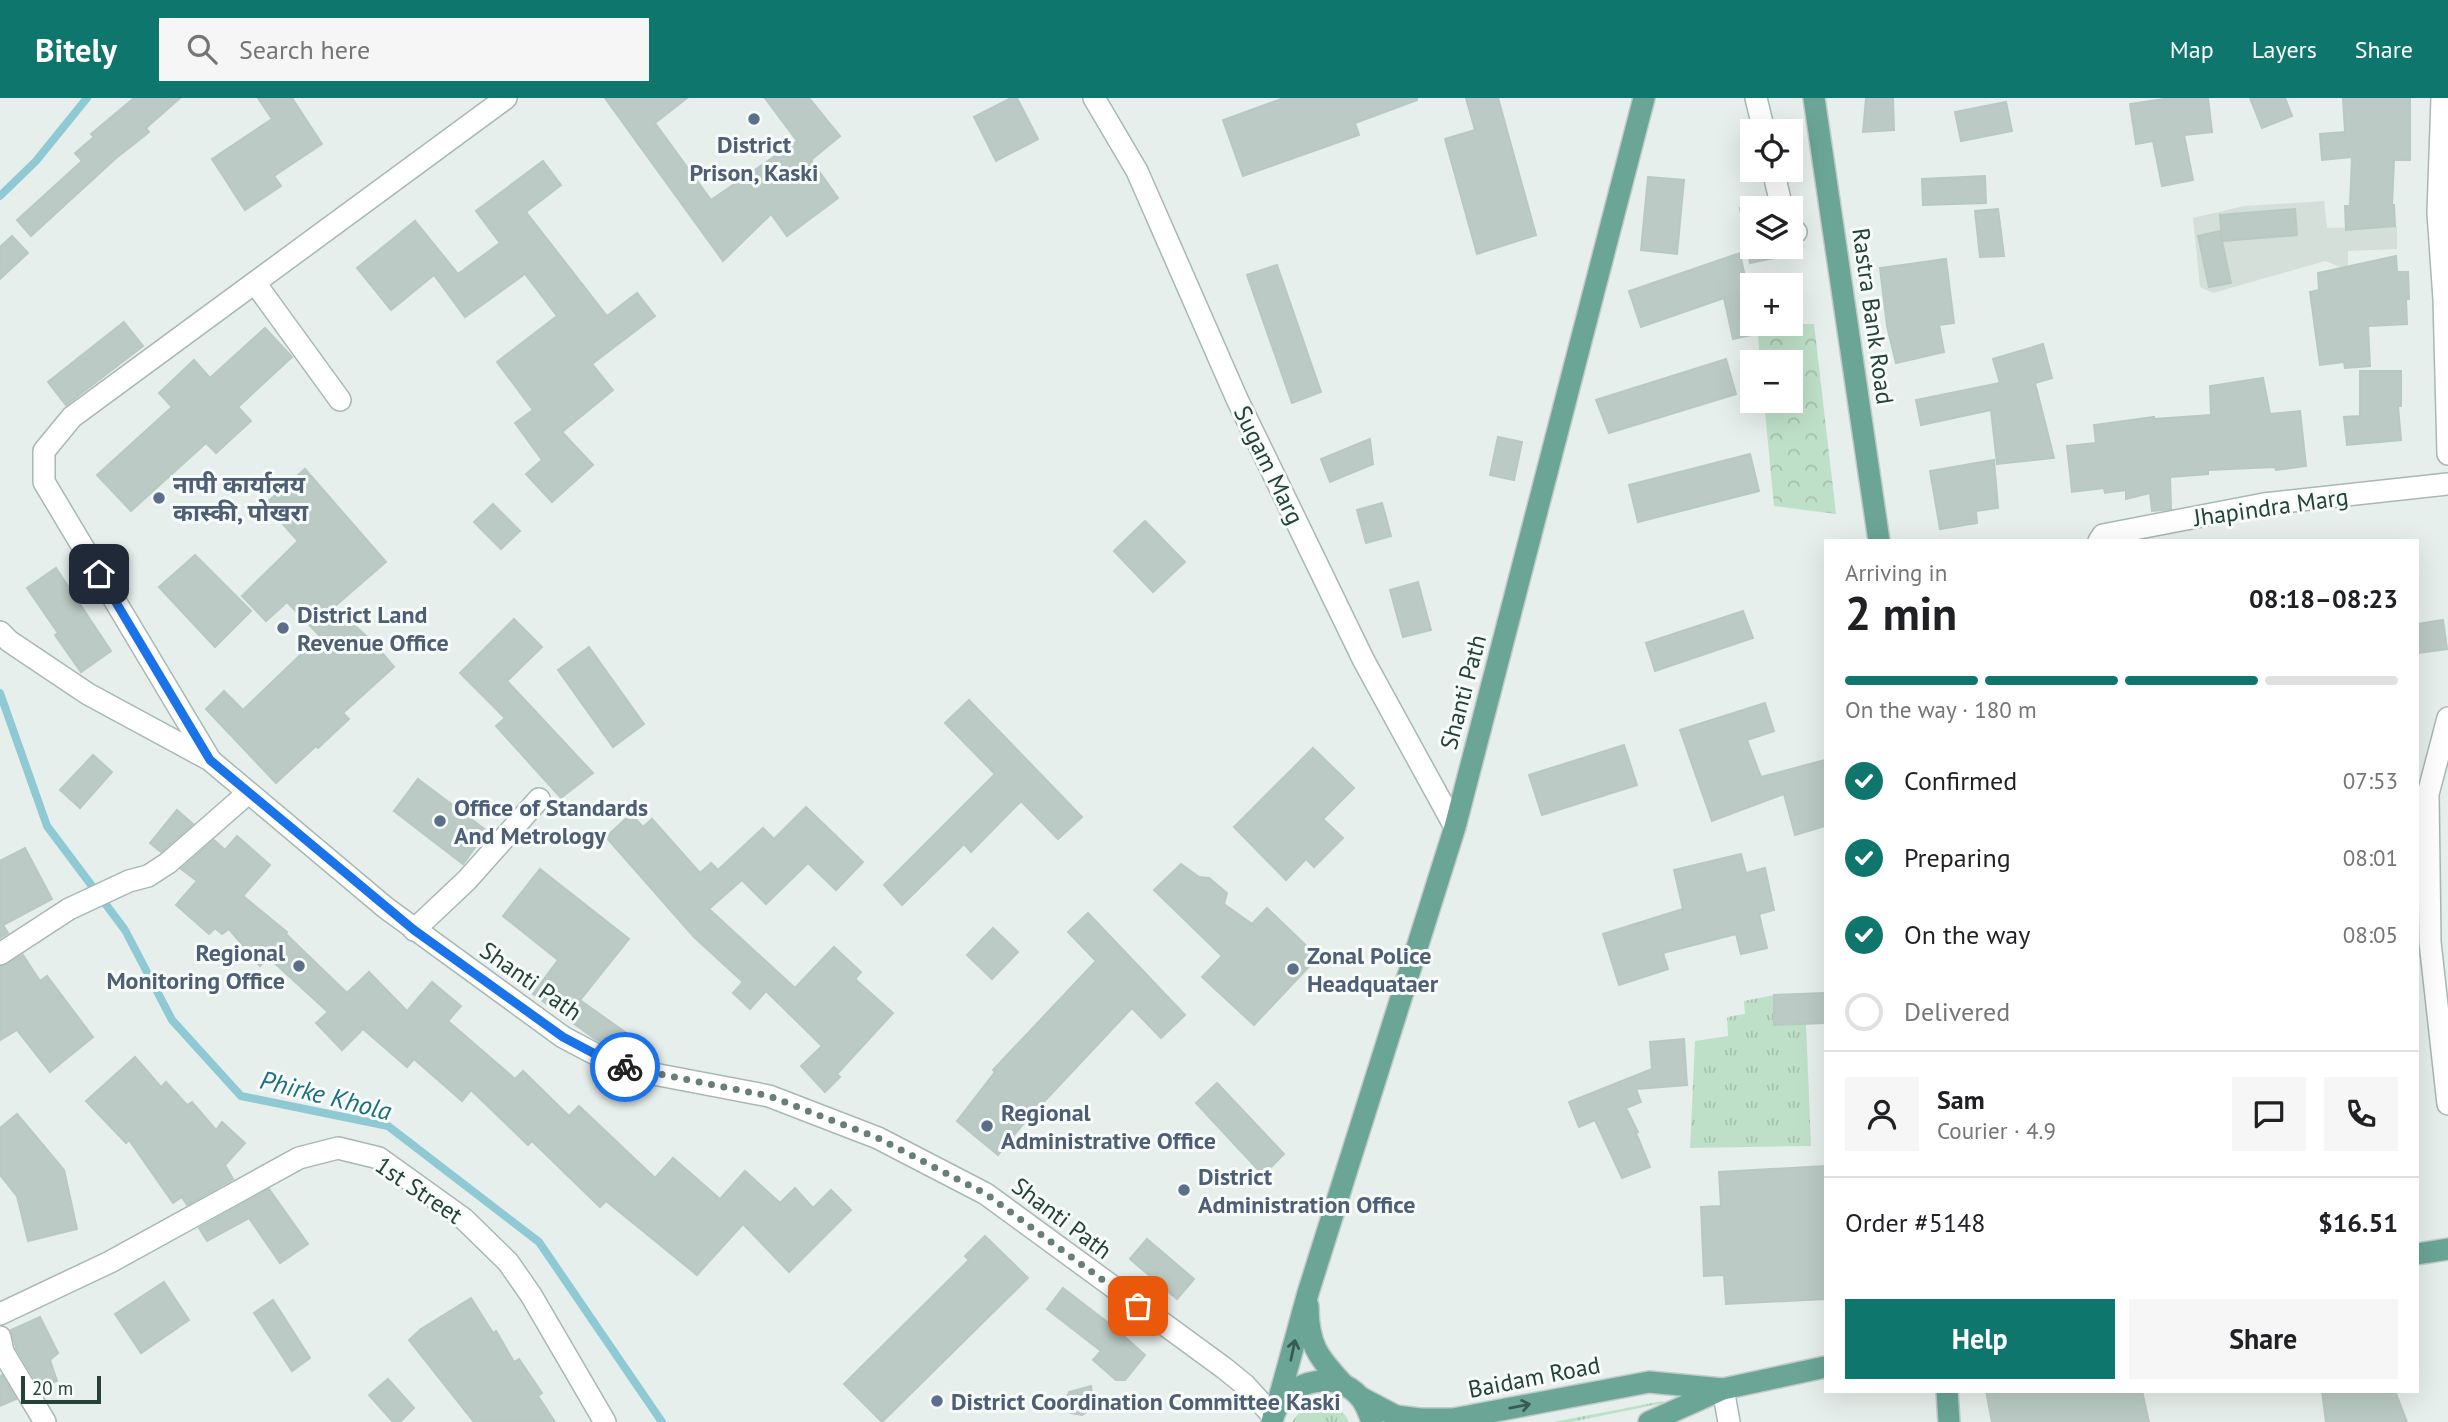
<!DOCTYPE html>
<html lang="en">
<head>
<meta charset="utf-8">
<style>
	body { margin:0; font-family:"PT Sans","Noto Sans Devanagari",sans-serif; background:#f6f6f6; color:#202124; height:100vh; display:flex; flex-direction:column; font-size:26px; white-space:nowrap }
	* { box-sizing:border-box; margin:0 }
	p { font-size:23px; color:#757577 }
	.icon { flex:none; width:38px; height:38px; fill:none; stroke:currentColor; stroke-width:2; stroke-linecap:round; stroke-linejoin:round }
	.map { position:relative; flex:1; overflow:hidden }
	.panel { position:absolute; left:1824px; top:441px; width:595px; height:854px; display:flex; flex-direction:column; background:#fff; border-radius:0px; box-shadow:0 7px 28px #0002 }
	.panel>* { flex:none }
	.fabs { position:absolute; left:1740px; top:21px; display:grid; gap:14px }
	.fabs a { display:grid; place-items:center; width:63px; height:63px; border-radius:0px; background:#fff; box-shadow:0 7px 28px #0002; font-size:35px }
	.scale { position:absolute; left:21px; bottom:18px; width:80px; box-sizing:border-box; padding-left:7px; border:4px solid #24423a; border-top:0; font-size:19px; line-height:24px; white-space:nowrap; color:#24423a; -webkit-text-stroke:5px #f7fbf9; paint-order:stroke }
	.pin { position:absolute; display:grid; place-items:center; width:60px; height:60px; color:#fff; margin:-30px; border-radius:14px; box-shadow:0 4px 10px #0006 }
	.courier { position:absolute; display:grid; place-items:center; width:70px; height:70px; margin:-35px; border:5px solid #1a73e8; border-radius:50%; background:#fff; color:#222; box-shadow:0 2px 9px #0007 }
	.overview em { font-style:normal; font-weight:700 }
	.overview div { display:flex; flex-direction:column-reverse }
	.overview { display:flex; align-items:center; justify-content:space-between; height:119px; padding:0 21px }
	h1 { font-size:46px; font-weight:700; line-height:52px }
	.bar { display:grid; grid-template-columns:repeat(4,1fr); gap:10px 7px; align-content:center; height:84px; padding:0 21px }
	.bar i { height:9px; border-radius:5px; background:#e0e0e0 }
	.bar .on { background:#0f766e }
	.bar p { grid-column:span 4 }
	.line { display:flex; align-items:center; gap:18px; padding:0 21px; border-top:2px solid #e0e0e0 }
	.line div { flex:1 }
	.round { display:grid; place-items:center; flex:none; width:74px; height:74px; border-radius:0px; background:#f6f6f6 }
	ol { padding:0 21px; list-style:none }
	li { display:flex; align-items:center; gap:21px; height:77px }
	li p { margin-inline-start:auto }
	li .icon { padding:7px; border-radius:50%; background:#0f766e; color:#fff; stroke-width:4 }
	li:last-child { color:#757577 }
	li i { width:38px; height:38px; border:4px solid #e0e0e0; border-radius:50% }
	.cta { display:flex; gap:14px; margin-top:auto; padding:14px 21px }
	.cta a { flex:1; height:80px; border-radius:0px; background:#0f766e; color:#fff; font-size:28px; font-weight:700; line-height:80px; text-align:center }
	.cta a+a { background:#f6f6f6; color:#202124 }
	header { display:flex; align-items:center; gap:42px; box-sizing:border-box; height:98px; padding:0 35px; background:#0f766e; color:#fff }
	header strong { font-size:33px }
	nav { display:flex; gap:38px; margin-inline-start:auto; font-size:24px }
	.search { width:490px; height:63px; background:#f6f6f6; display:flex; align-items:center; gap:18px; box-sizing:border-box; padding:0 24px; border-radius:0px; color:#757577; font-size:26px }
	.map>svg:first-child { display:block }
	.built { fill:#d4dfda }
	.grass { fill:url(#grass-tufts) }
	.forest { fill:url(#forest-crowns) }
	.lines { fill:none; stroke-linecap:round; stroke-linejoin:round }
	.stream { stroke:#8ec9d4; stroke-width:8 }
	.building { fill:#bbcac4; stroke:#b8c9c2; stroke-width:2 }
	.minor-casing { stroke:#a8b8b2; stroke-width:24 }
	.major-casing { stroke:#c2cac8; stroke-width:24 }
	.minor { stroke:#fff; stroke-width:21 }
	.major { stroke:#6aa596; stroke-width:21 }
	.oneway { stroke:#365b51 }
	.done { stroke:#687f78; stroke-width:7; stroke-dasharray:0 12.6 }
	.route { stroke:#1a73e8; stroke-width:9 }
	.service-dot { fill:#5c6f8a; stroke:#f7fbf9; stroke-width:2.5 }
	.labels { text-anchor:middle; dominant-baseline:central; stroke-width:6; stroke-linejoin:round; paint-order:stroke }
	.service-label { font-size:24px; font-weight:bold; fill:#4e5e75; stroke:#f7fbf9; text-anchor:start }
	.street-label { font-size:24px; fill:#24423a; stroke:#f7fbf9 }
	.water-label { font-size:26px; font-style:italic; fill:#1c6f80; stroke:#f7fbf9 }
</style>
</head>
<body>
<header>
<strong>Bitely</strong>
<div class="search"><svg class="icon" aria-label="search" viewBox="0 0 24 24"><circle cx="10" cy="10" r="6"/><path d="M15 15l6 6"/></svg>Search here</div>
<nav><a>Map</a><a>Layers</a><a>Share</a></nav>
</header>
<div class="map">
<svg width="2448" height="1324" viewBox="0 0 2448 1324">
	<defs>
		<pattern id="grass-tufts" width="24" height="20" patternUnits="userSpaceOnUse" patternTransform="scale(1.75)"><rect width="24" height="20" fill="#bfe0c8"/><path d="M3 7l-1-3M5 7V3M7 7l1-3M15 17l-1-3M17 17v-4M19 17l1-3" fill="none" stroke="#a4c1ad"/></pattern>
		<pattern id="forest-crowns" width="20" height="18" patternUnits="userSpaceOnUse" patternTransform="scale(1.75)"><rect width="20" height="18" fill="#bfe0c8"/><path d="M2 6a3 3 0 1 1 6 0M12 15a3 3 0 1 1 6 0" fill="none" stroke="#a4c1ad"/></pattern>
	</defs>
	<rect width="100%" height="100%" fill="#e6efeb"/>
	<path class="built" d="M2324 103 2327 130 2397 128V151L2348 153V172L2325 163 2213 195 2200 189 2193 120 2244 108Z"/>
	<g class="grass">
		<path d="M1774 897 1775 927 1806 926 1811 1048 1690 1050 1695 943 1728 938 1727 919 1745 916 1744 903Z"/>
		<path d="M1663 1303 1664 1305 1571 1324H1553Z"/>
		<path d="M1318 1305C1333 1305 1343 1311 1349 1324H1292L1302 1311Z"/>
	</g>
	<path class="forest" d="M1757 226H1814L1836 416 1774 408 1764 303H1790V264H1760Z"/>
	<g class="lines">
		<g class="stream">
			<path d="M0 98 36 63 87 0"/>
			<path d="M0 595 47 728 125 832 172 922 241 998 388 1028 539 1144 662 1324"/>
		</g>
	</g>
	<g class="building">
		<path d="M134 0H180L146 30 149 34 115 61 31 138 17 122 82 63 75 55 94 39 91 36Z"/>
		<path d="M258 0H292L322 46 274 78 281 88 245 112 212 61 272 21Z"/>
		<path d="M605 0H687L655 25 711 102 797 43 765 0H809L840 38 811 62 838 100 787 138 771 116 723 163Z"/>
		<path d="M1011 0H1017L1038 41 996 63 974 19Z"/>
		<path d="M1284 0H1417V2L1355 25 1359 37 1243 78 1223 22Z"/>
		<path d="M1466 0H1498L1536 137 1477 156 1445 41 1475 32Z"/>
		<path d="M1866 0H1893L1894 32 1863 34Z"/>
		<path d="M2171 0H2208L2212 34 2184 37 2193 82 2162 88 2153 43 2136 46 2130 6Z"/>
		<path d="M2250 0H2285L2292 18 2262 30Z"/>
		<path d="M2343 0H2410V62H2394L2392 107H2394L2395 128 2346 132 2345 108H2350L2352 59 2322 62 2320 36 2345 34Z"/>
		<path d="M2006 4 2012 33 1961 43 1955 14Z"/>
		<path d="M543 63 561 87 526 114 607 218 637 195 655 218 592 266 613 292 562 334 593 367 552 404 526 376 542 362 515 325 533 312 497 264 557 218 525 176 465 219 434 177 391 212 357 170 415 123 458 176 500 145 476 113Z"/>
		<path d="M1985 78 1986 105 1923 107 1922 81Z"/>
		<path d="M1648 79 1684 82 1677 156 1641 152Z"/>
		<path d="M1767 105 1769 110H1752V149H1777L1779 159 1750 165 1740 110Z"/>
		<path d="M1998 111 2004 158 1980 159 1975 113Z"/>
		<path d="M2295 111 2297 137 2222 143 2231 185 2209 189 2198 138 2220 133 2222 143 2220 117Z"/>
		<path d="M12 138 28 155 0 181V149Z"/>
		<path d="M1740 155 1752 213V226H1754L1756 236 1733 241 1724 200 1641 229 1629 193Z"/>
		<path d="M2396 158 2397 174H2408L2409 201H2406L2407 226 2368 228 2370 268 2345 270 2344 264 2320 267 2310 194 2319 192 2318 175Z"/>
		<path d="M1946 161 1954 225 1939 227 1944 254 1896 265 1887 228 1880 170Z"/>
		<path d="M1277 167 1321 294 1292 305 1247 177Z"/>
		<path d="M124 224 143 248 66 307 48 284Z"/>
		<path d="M265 230 292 259 238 309 251 323 216 355 206 345 131 413 97 377 172 309 159 295 194 262 210 280Z"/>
		<path d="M2043 246 2052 280 2035 285 2054 360 1997 366 1991 312 1921 327 1916 302 2000 285 1993 261Z"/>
		<path d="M1726 261 1736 296 1609 335 1596 302Z"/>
		<path d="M2360 273H2401V308H2398L2401 342 2347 347 2344 319 2360 318Z"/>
		<path d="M2263 280 2270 316 2300 313 2306 368 2276 372 2275 369 2208 372V376L2170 379 2171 411 2152 413 2150 395 2126 401V392L2105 395 2104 390 2072 394 2067 348 2096 345 2094 327 2154 319V321L2211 317 2210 288Z"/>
		<path d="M1498 339 1522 344 1514 382 1490 377Z"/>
		<path d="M1370 341 1373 366 1330 384 1321 361Z"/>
		<path d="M1750 356 1759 393 1638 424 1629 387Z"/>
		<path d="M1994 362 1998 410 1976 413 1977 425 1940 431 1930 373Z"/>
		<path d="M305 371 386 464 334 509 373 544 394 569 343 615 349 621 318 650 316 648 276 685 206 611 224 593 243 612 320 538 287 504 266 523 242 498 298 443 265 406Z"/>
		<path d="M1382 405 1391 438 1366 445 1357 412Z"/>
		<path d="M493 406 520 433 501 451 474 424Z"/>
		<path d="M1145 423 1185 464 1153 494 1114 453Z"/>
		<path d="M195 457 251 513 215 549 159 489Z"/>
		<path d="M56 470 111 553 81 574 55 537 58 535 27 490Z"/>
		<path d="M1418 484 1431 532 1403 539 1390 492Z"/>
		<path d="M1743 513 1753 540 1655 573 1646 545Z"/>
		<path d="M514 521 542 549 507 583 593 675 561 700 496 628 505 620 460 575Z"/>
		<path d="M2443 522 2447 551 2417 555V526Z"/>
		<path d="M589 549 644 626 613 649 558 572Z"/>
		<path d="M969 602 1082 719 1058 741 1021 703 971 754 964 746 902 807 884 787 995 676 945 625Z"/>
		<path d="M1765 605 1774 633 1747 642 1761 679 1825 662V728L1795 737 1784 696 1712 723 1680 632Z"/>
		<path d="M1624 647 1637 687 1542 717 1529 677Z"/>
		<path d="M1313 650 1354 690 1323 721 1343 740 1314 769 1306 761 1286 782 1234 729Z"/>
		<path d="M93 657 112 674 80 710 60 692Z"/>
		<path d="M418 681 487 733 463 766 394 713Z"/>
		<path d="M806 709 863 764 836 792 808 765 766 806 742 782 709 811 795 890 834 849 861 874 855 881 893 915 837 976 840 979 825 994 801 968 822 948 766 893 750 911 733 895 743 884 694 839 606 739 631 716 643 729 652 721 700 775 711 765 718 772 763 730 774 741Z"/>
		<path d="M177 712 193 726 161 754 150 745Z"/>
		<path d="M237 738 270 767 243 798 287 834 286 836 347 895 369 874 407 913 432 884 461 908 448 923 515 981 523 973 569 1018 579 1008 655 1080 673 1060 720 1101 745 1073 780 1105 795 1090 813 1110 831 1092 851 1112 789 1174 743 1126 697 1177 606 1103 600 1109 532 1043 528 1047 471 992 462 1003 414 961 407 969 363 931 342 952 316 925 328 914 268 859 260 868 229 831 222 836 215 830 209 836 176 807 197 783 181 771 214 742 225 752Z"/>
		<path d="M25 750 52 801 3 827 8 835 0 840V763Z"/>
		<path d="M1741 756 1746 775 1765 770 1774 812 1759 816 1767 850 1741 856 1736 836 1663 855 1668 871 1619 887 1603 836 1683 811 1674 772Z"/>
		<path d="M1181 766 1199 779 1209 780 1227 795 1224 806 1252 826 1267 810 1318 859 1254 927 1202 879 1222 858 1154 792Z"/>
		<path d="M540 771 629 841 580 902 643 947 634 958 617 953 595 941 533 896 558 862 503 818Z"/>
		<path d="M1088 815 1185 917 1161 940 1132 910 1023 1026 998 1057 957 1023 995 974 993 972 1096 863 1068 834Z"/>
		<path d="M993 830 1018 854 992 881 967 857Z"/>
		<path d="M23 857 40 883 47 878 93 939 50 974 17 932 0 942V869Z"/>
		<path d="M1825 895V925L1774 927V897Z"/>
		<path d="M1684 941 1687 987 1636 991 1641 1004 1626 1010 1638 1034 1636 1035 1650 1069 1622 1080 1595 1022 1579 1029 1569 1004 1652 971 1650 944Z"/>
		<path d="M135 959 161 989 166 984 187 1007 192 1004 216 1032 222 1024 245 1045 225 1067 233 1081 187 1107 182 1099 173 1105 129 1042 126 1045 86 1003Z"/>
		<path d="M1217 985 1284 1056 1263 1077 1196 1005Z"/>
		<path d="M17 1016 64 1072 77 1131 28 1143 17 1098 0 1077V1030Z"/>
		<path d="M1825 1068V1201L1726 1206 1724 1177 1704 1178 1701 1109 1721 1108 1719 1074Z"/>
		<path d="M269 1091 308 1146 280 1165 249 1120 207 1143 199 1130Z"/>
		<path d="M985 1138 1028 1180 882 1324 844 1286 969 1162 965 1158Z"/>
		<path d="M1147 1141 1194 1181 1177 1201 1130 1161Z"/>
		<path d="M164 1184 189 1222 141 1255 115 1216Z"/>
		<path d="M1063 1190 1115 1230 1145 1257 1125 1282H1116L1093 1262 1101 1253 1047 1211Z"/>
		<path d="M471 1200 493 1235 496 1233 514 1264 519 1261 542 1295 538 1298 555 1324H474L409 1242 421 1231Z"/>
		<path d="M273 1202 310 1260 292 1273 254 1215Z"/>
		<path d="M40 1219 58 1255 50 1262 57 1283 40 1290 16 1250 11 1232Z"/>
		<path d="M2 1277 16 1301 0 1308V1278Z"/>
		<path d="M388 1281 414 1310 400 1324H393L369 1297Z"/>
		<path d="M1091 1288 1093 1305 1091 1311 1082 1317 1071 1315 1065 1305 1069 1294Z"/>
		<path d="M1986 1293H2142L2149 1324H1992Z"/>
		<path d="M2322 1293H2395L2407 1324H2326Z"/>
	</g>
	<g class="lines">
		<defs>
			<g id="minor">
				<path d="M1094 0 1137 73 1237 301 1364 563 1455 729"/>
				<path d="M1756 0 1764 33"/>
				<path d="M2442 0 2438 115 2444 201 2448 356"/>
				<path d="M1773 72 1782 110"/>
				<path d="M1790 128 1796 134"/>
				<path d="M255 185 340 302"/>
				<path d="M2099 443 2103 437 2264 406 2448 386"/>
				<path d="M0 534 9 543 88 596 210 662 386 810 563 939 612 965 638 973 769 998 878 1040 986 1096 1224 1270 1245 1287 1273 1318"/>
				<path d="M2448 620 2428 696 2430 844 2448 1006"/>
				<path d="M209 660 44 384V353L72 319 506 0"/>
				<path d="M414 832 467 782 539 701"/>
				<path d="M0 856 69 811 129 783 148 778 168 765 248 695"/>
				<path d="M0 1216 110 1164 299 1060 338 1050 379 1060 464 1121 508 1164 531 1197 605 1324"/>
				<path d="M0 1239 3 1254 45 1324"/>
				<path d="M1723 1291 1729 1324"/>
			</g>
			<g id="major">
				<path d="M1814 0 1879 443"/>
				<path d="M2417 1156 2448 1151"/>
				<path d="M1308 1208C1308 1247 1318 1259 1344 1287"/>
				<path d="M1947 1293 1949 1324"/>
				<path d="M1360 1299 1396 1318 1420 1321H1453L1649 1284 1723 1291"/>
				<path d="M1277 1308 1308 1195 1455 729 1644 0"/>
				<path d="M1272 1324C1279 1285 1333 1268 1360 1299 1366 1306 1369 1315 1372 1324"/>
				<path d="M1649 1324 1723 1291 1825 1269"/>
			</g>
		</defs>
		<use href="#minor" class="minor-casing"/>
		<use href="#major" class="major-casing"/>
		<use href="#minor" class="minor"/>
		<use href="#major" class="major"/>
	</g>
	<defs><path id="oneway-shaft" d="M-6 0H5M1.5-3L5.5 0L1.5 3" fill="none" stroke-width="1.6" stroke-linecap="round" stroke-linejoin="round" transform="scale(1.75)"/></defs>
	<g class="oneway">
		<use href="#oneway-shaft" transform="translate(1293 1252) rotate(-78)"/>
		<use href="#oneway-shaft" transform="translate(1520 1308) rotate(-11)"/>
	</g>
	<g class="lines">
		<path class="done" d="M625 969 769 998 878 1040 986 1096 1138 1208"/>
		<path class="route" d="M99 476 210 662 414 832 563 939 612 965 625 969"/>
	</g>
	<g class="service-dot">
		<circle cx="754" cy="21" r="7"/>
		<circle cx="159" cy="400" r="7"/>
		<circle cx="283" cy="530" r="7"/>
		<circle cx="440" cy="723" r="7"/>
		<circle cx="299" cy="868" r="7"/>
		<circle cx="1293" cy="871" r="7"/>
		<circle cx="987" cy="1028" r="7"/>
		<circle cx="1184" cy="1092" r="7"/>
		<circle cx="937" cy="1303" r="7"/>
	</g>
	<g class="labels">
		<g class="service-label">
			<text x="754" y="46" text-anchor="middle">District<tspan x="754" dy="28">Prison, Kaski</tspan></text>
			<text x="173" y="386">नापी कार्यालय<tspan x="173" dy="28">कास्की, पोखरा</tspan></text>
			<text x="297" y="516">District Land<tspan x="297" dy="28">Revenue Office</tspan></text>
			<text x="454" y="709">Office of Standards<tspan x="454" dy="28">And Metrology</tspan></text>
			<text x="285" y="854" text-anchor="end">Regional<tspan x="285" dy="28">Monitoring Office</tspan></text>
			<text x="1307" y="857">Zonal Police<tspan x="1307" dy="28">Headquataer</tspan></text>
			<text x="1001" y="1014">Regional<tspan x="1001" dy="28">Administrative Office</tspan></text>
			<text x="1198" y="1078">District<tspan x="1198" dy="28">Administration Office</tspan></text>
			<text x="951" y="1303">District Coordination Committee Kaski</text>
		</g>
		<g class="street-label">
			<text transform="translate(1873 218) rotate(82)">Rastra Bank Road</text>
			<text transform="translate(1269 367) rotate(64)">Sugam Marg</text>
			<text transform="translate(2271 409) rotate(-8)">Jhapindra Marg</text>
			<text transform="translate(1463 594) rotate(-75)">Shanti Path</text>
			<text transform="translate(531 883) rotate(35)">Shanti Path</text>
			<text transform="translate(419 1092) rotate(34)">1st Street</text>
			<text transform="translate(1062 1120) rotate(37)">Shanti Path</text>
			<text transform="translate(1534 1279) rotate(-11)">Baidam Road</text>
		</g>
		<g class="water-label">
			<text transform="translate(326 997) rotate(14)">Phirke Khola</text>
		</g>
	</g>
</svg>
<div class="fabs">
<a><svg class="icon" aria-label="locate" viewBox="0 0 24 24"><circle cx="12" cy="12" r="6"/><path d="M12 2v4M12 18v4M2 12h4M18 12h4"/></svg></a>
<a><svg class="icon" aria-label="layers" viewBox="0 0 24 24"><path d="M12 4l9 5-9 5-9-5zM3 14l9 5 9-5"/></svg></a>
<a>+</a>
<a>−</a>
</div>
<div class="scale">20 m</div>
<div class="pin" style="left:1138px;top:1208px;background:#ea580c"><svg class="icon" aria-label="bag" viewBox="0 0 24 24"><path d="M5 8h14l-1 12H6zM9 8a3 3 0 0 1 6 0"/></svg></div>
<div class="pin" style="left:99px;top:476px;background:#1f2937"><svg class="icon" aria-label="home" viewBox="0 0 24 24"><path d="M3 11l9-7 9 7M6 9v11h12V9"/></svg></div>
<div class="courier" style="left:625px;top:969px"><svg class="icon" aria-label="bike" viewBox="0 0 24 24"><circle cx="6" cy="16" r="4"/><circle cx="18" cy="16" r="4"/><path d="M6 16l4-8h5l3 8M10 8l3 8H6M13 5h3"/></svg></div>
<section class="panel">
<div class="overview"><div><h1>2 min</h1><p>Arriving in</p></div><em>08:18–08:23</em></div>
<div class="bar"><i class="on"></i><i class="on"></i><i class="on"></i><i></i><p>On the way · 180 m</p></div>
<ol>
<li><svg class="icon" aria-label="check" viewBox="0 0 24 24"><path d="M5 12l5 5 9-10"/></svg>Confirmed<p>07:53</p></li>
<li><svg class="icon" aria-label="check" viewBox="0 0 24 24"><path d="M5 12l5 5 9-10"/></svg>Preparing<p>08:01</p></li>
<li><svg class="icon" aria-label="check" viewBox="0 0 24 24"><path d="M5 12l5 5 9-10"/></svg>On the way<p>08:05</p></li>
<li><i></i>Delivered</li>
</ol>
<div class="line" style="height:126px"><a class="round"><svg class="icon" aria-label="person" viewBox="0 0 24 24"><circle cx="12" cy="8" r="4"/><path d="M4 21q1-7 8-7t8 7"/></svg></a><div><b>Sam</b><p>Courier · 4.9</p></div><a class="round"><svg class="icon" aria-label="chat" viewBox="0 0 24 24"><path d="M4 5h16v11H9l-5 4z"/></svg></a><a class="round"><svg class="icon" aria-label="phone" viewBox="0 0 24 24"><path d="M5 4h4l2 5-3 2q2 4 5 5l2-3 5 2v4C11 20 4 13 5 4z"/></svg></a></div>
<div class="line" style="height:91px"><div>Order #5148</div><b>$16.51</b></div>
<div class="cta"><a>Help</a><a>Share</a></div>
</section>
</div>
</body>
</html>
